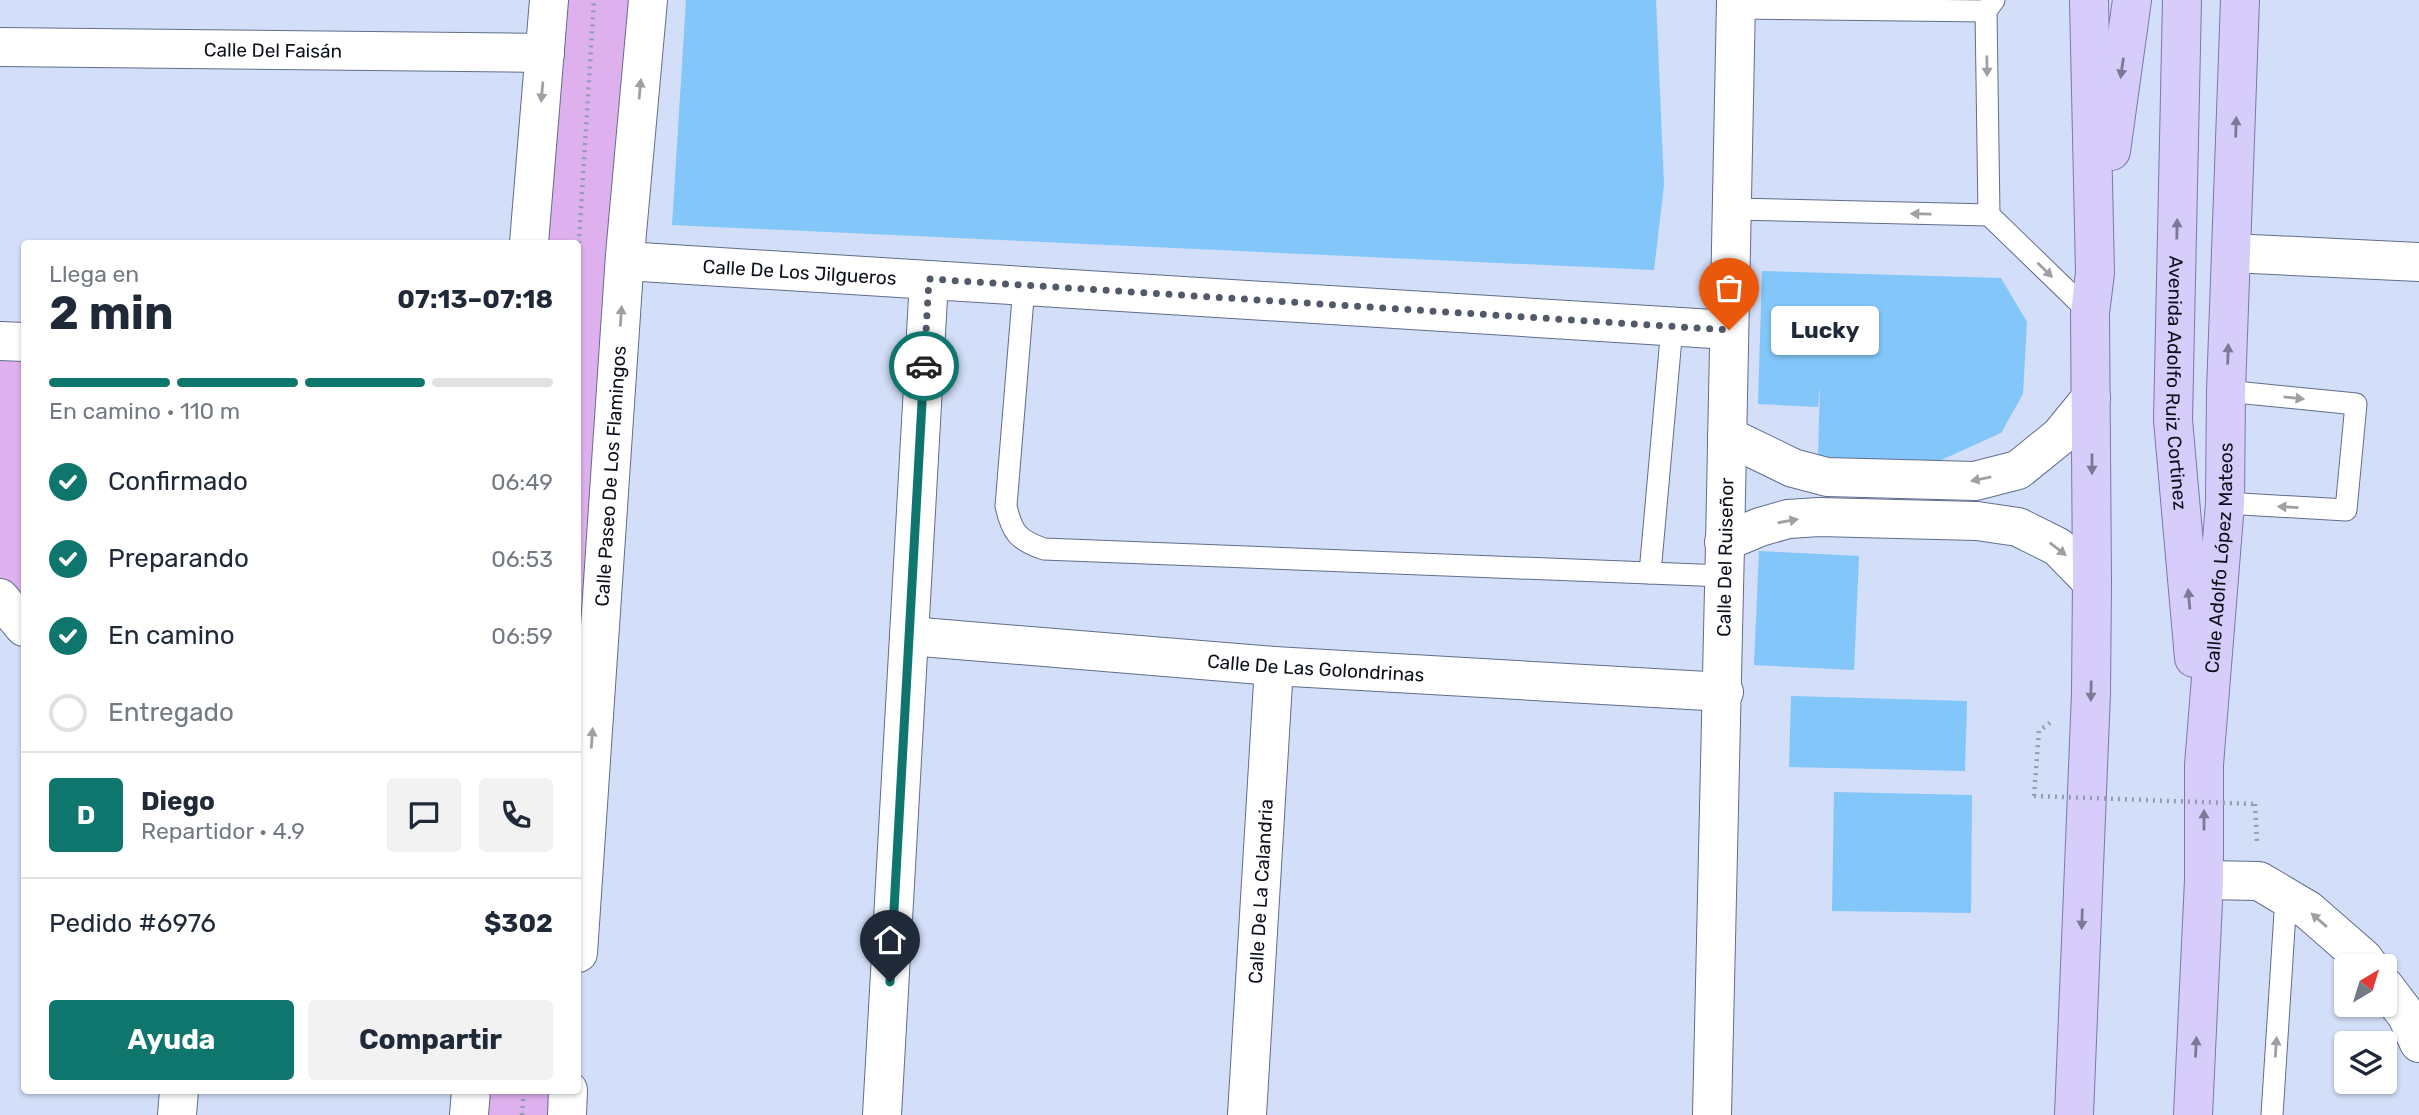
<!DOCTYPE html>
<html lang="es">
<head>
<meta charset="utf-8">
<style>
	body { margin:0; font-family:Rubik,sans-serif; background:#f2f2f3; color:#1f2937; height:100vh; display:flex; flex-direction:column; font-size:26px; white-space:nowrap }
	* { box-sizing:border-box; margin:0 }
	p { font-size:23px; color:#747a83 }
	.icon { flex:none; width:38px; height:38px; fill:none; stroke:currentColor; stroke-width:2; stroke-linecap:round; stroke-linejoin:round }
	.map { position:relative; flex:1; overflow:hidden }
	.details { position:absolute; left:21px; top:240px; width:560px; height:854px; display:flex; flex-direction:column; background:#fff; border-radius:7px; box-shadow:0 2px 5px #0004 }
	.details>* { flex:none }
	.needle { width:46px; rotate:38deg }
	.buttons { position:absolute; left:2334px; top:954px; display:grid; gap:14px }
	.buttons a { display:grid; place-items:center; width:63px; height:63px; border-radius:7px; background:#fff; box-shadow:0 2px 5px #0004; font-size:35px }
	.pin { position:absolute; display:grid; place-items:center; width:60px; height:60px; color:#fff; margin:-72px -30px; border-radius:50% 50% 50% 0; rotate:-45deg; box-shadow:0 0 7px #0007 }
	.pin .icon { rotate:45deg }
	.courier { position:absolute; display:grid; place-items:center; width:70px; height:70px; margin:-35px; border:5px solid #0f766e; border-radius:50%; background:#fff; color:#222; box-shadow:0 2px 9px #0007 }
	.bubble { position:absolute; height:49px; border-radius:7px; background:#fff; box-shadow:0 2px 5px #0004; font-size:23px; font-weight:700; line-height:49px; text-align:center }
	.head em { font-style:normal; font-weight:700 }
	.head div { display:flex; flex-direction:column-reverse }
	.head { display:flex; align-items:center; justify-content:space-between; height:119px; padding:0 28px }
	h1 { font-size:46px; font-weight:700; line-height:52px }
	.bar { display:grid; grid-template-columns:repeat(4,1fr); gap:10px 7px; align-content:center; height:84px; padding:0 28px }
	.bar i { height:9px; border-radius:5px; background:#e0e1e3 }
	.bar .active { background:#0f766e }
	.bar p { grid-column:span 4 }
	.line { display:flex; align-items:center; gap:18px; padding:0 28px; border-top:2px solid #e0e1e3 }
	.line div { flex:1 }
	.round { display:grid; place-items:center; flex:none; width:74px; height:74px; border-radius:7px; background:#f2f2f3 }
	ol { padding:0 28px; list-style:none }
	li { display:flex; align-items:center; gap:21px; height:77px }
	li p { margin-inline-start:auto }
	li .icon { padding:7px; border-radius:50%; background:#0f766e; color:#fff; stroke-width:4 }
	li:last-child { color:#747a83 }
	li i { width:38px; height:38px; border:4px solid #e0e1e3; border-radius:50% }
	.cta { display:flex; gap:14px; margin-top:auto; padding:14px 28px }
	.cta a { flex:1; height:80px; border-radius:7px; background:#0f766e; color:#fff; font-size:28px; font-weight:700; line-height:80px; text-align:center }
	.cta a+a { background:#f2f2f3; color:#1f2937 }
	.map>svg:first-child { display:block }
	.green { fill:#dfb0ee }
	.building { fill:#82c6fa }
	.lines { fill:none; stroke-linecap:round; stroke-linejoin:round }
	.lane-casing { stroke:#616d8b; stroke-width:23 }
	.street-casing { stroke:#616d8b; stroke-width:40 }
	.secondary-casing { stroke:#616d8b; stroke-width:40 }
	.primary-casing { stroke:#7d76aa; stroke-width:40 }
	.path { stroke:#939cb2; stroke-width:4.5; stroke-dasharray:2 5; stroke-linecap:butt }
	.lane { stroke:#fff; stroke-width:21 }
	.street { stroke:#fff; stroke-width:38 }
	.secondary { stroke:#fff; stroke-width:38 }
	.primary { stroke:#d6cdfa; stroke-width:38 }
	.path-bridge { stroke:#939cb2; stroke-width:4.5; stroke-dasharray:2 5; stroke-linecap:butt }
	.oneway { fill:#9ea0a4 }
	.oneway2 { fill:#7c7896 }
	.done { stroke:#525969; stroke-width:7; stroke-dasharray:0 12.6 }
	.route { stroke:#0f766e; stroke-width:9 }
	.labels { text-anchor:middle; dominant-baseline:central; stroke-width:5; stroke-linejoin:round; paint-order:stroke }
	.street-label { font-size:19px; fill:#0d111c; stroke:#e6ecf9 }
</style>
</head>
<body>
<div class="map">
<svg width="2419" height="1115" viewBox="0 0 2419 1115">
	<rect width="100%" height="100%" fill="#d3def9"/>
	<g class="green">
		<path d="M549 0H648L578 953V243H532Z"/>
		<path d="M0 341 24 342V627L0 598Z"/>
		<path d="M471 1090H568L567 1115H469Z"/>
	</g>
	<g class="building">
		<path d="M686 0H1656L1664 185 1654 270 672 225Z"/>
		<path d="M1762 271 2001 278 2027 322 2023 394 2001 433 1939 461 1818 457 1820 384 1818 407 1758 404Z"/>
		<path d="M1759 551 1859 556 1854 670 1754 665Z"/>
		<path d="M1791 696 1967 701 1965 771 1789 767Z"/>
		<path d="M1834 792 1972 795 1971 913 1832 911Z"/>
	</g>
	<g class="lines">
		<defs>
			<g id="lane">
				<path d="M1994 0 1986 11 1989 215 2090 313"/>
				<path d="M1736 8 1986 11"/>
				<path d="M1732 209 1989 215"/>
				<path d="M1024 286 1006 506C1012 533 1018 540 1044 549 1270 558 1497 565 1724 576"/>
				<path d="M2225 503 2346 510 2356 404 2226 391"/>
				<path d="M1650 573 1672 327"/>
				<path d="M2272 1115 2286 897"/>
			</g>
			<g id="street">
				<path id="s1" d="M0 47 545 53"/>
				<path d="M529 243 549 0"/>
				<path id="s2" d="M625 261 1729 330"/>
				<path d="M0 341 24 342"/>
				<path d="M1727 436 1793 468 1827 477 1975 481 2018 470 2060 436 2091 398"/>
				<path d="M1724 542 1760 527 1788 519 1819 517 1977 521 2018 527 2058 547 2092 582"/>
				<path d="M0 598 24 627"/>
				<path id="s3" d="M909 636 1274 666 1724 692"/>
				<path d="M2204 880 2259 881 2308 910 2363 958 2369 966"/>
				<path id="s4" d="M578 953 625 255 648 0"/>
				<path d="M2385 987 2407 1016 2419 1043"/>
				<path d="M177 1115 179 1090"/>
				<path d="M469 1115 471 1090"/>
				<path d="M567 1115 568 1090"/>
				<path d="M882 1115 929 280"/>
				<path id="s5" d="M1247 1115 1274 666"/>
				<path id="s6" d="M1712 1115C1722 743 1728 372 1736 0"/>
			</g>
			<path id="secondary" d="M2231 253 2419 262"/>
			<g id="primary">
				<path id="s7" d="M2182 0 2173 420 2194 658"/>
				<path d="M2111 151 2132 0"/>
				<path d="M2074 1115 2091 693 2092 582 2090 313 2095 273 2089 0"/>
				<path id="s8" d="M2193 1115 2204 880V765L2225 503 2226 391 2240 0"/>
			</g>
		</defs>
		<use href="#lane" class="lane-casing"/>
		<use href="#street" class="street-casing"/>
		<use href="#secondary" class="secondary-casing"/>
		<use href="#primary" class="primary-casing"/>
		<g class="path">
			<path d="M578 257 594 0"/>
			<path d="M2034 796 2039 731 2051 722"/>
			<path d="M2255 804 2257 842"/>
			<path d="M522 1115 524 1090"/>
		</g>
		<use href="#lane" class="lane"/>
		<use href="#street" class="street"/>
		<use href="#secondary" class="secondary"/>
		<use href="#primary" class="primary"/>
		<path class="path-bridge" d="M2034 796 2255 804"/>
	</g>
	<defs><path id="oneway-solid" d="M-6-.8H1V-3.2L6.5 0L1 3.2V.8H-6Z" transform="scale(1.75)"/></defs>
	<g class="oneway">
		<use href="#oneway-solid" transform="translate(1987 66) rotate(89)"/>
		<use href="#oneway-solid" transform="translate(640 89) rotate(-85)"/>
		<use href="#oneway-solid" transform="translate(542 92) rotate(95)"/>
		<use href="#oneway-solid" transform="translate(1921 214) rotate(-179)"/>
		<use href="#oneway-solid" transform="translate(2045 270) rotate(44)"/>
		<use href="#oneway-solid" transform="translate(621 316) rotate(-86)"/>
		<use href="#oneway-solid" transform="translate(2294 398) rotate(6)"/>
		<use href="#oneway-solid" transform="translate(1981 479) rotate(169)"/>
		<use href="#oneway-solid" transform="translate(2288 507) rotate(-177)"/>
		<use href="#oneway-solid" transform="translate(1788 521) rotate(-10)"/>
		<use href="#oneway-solid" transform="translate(2058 549) rotate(38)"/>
		<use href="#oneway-solid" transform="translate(592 738) rotate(-86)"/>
		<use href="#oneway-solid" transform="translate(2319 920) rotate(-139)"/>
		<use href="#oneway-solid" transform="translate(2276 1047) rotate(-86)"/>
	</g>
	<g class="oneway2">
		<use href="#oneway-solid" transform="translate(2122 68) rotate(98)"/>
		<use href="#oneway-solid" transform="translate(2236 127) rotate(-88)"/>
		<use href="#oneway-solid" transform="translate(2177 229) rotate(-89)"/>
		<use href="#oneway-solid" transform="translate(2228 354) rotate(-88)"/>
		<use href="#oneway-solid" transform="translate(2092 464) rotate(90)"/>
		<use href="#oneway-solid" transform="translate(2189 599) rotate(-95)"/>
		<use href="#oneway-solid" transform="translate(2091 691) rotate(91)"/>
		<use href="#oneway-solid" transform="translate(2204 820) rotate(-90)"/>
		<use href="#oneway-solid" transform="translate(2082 919) rotate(92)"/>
		<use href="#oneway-solid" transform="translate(2196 1047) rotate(-87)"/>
	</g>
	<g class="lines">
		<path class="done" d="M924 366 929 279 1729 330"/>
		<path class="route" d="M890 982 924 366"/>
	</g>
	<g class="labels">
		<g class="street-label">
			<text stroke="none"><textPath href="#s1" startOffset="273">Calle Del Faisán</textPath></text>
			<text stroke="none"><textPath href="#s2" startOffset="175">Calle De Los Jilgueros</textPath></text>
			<text stroke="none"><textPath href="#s7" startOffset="383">Avenida Adolfo Ruiz Cortinez</textPath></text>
			<text stroke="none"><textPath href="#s4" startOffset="478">Calle Paseo De Los Flamingos</textPath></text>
			<text stroke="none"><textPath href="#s6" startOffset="558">Calle Del Ruiseñor</textPath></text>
			<text stroke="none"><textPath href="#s8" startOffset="558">Calle Adolfo López Mateos</textPath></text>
			<text stroke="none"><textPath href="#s3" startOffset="408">Calle De Las Golondrinas</textPath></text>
			<text stroke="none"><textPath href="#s5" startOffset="224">Calle De La Calandria</textPath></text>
		</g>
	</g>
</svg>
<div class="buttons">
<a><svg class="needle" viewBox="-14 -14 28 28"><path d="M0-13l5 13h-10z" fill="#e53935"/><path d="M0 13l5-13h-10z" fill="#747a83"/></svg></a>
<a><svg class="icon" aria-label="layers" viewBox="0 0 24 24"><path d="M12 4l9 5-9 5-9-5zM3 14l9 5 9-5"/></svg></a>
</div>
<div class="pin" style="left:1729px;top:330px;background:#ea580c"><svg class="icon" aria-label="bag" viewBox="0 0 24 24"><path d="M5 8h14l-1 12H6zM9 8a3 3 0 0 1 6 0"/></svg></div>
<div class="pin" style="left:890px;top:982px;background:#1f2937"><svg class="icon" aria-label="home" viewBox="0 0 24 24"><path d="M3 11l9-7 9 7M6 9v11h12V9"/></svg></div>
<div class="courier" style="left:924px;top:366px"><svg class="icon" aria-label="car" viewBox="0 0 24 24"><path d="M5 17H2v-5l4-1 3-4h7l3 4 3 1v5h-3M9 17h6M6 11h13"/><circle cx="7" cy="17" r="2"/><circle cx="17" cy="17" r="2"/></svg></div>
<div class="bubble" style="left:1771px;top:306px;width:108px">Lucky</div>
<section class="details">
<div class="head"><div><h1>2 min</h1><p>Llega en</p></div><em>07:13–07:18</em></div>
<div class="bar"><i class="active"></i><i class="active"></i><i class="active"></i><i></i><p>En camino · 110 m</p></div>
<ol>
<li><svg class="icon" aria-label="check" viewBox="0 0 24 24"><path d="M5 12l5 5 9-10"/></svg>Confirmado<p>06:49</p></li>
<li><svg class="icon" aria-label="check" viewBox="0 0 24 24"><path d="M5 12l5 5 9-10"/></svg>Preparando<p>06:53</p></li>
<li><svg class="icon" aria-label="check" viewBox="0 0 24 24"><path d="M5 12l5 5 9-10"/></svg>En camino<p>06:59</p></li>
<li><i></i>Entregado</li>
</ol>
<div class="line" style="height:126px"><b class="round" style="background:#0f766e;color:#fff">D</b><div><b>Diego</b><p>Repartidor · 4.9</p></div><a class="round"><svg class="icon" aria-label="chat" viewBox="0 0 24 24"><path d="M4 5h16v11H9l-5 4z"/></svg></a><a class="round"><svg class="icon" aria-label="phone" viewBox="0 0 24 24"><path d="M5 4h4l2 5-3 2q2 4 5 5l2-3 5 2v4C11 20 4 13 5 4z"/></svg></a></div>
<div class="line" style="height:91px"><div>Pedido #6976</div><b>$302</b></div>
<div class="cta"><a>Ayuda</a><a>Compartir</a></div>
</section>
</div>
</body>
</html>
